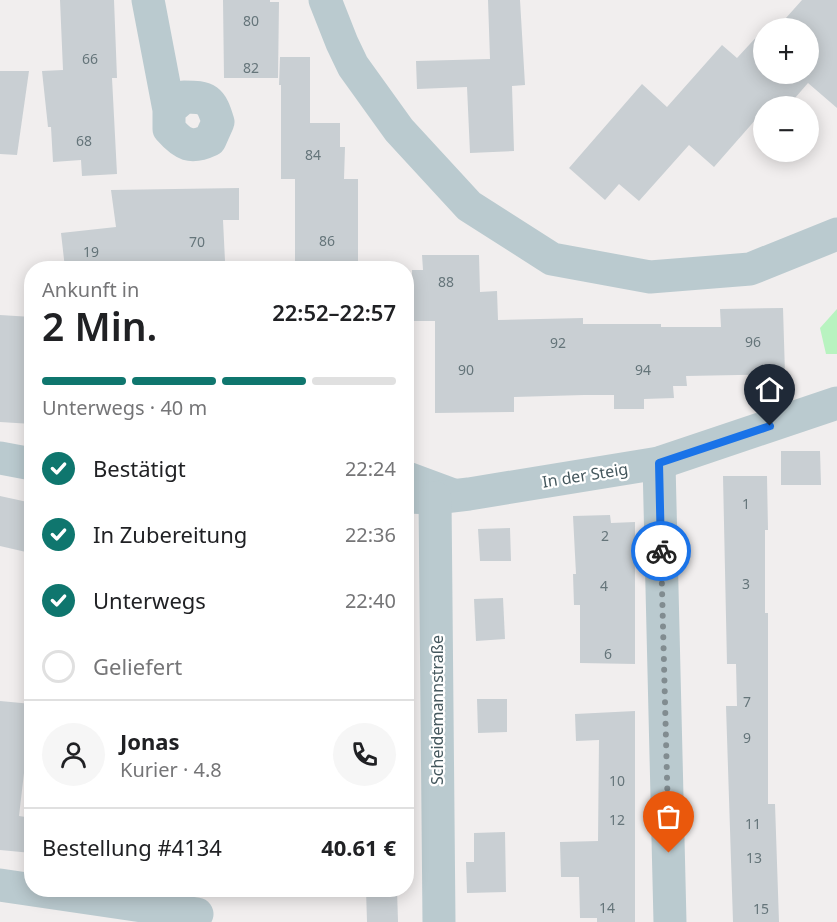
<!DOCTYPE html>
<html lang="de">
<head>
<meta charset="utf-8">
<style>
	body { margin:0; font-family:"Noto Sans",sans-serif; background:#f6f6f6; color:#202124; height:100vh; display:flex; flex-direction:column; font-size:22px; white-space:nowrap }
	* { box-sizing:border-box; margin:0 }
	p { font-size:20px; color:#757577 }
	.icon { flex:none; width:33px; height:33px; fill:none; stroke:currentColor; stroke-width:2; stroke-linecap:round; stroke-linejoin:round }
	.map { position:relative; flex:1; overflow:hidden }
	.details { position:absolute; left:24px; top:261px; width:390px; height:636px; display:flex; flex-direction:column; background:#fff; border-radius:24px; box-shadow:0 3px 15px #0003 }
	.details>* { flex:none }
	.buttons { position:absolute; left:753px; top:18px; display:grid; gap:12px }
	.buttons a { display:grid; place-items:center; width:66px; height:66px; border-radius:50%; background:#fff; box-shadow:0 3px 15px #0003; font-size:30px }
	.pin { position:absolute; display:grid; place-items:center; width:51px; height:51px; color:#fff; margin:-62px -26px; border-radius:50% 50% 50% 0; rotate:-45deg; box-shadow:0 0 6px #0007 }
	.pin .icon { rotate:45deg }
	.courier { position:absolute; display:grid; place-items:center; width:60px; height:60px; margin:-30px; border:4px solid #1a73e8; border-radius:50%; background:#fff; color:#222; box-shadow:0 2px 8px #0007 }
	.head em { font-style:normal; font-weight:600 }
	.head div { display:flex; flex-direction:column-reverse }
	.head { display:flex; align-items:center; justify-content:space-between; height:102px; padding:0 18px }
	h1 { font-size:39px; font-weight:600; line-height:45px }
	.bar { display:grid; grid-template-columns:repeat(4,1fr); gap:9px 6px; align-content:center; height:72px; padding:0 18px }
	.bar i { height:8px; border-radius:4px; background:#e0e0e0 }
	.bar .on { background:#0f766e }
	.bar p { grid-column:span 4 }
	.line { display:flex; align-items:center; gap:15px; padding:0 18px; border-top:2px solid #e0e0e0 }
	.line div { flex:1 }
	.round { display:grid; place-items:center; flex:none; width:63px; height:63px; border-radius:32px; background:#f6f6f6 }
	ol { padding:0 18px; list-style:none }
	li { display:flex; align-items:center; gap:18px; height:66px }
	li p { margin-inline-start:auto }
	li .icon { padding:6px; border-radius:50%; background:#0f766e; color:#fff; stroke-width:4 }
	li:last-child { color:#757577 }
	li i { width:33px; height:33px; border:3px solid #e0e0e0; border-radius:50% }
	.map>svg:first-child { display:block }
	.green { fill:#b8f3c0 }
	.building { fill:#c9cfd3 }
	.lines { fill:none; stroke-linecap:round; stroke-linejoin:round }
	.lane { stroke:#bacacf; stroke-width:21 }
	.street { stroke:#bacacf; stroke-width:33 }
	.done { stroke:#818c90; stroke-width:6; stroke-dasharray:0 10.8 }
	.route { stroke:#1a73e8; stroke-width:8 }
	.labels { text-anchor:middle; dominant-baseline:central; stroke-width:4.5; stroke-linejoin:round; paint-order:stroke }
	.number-label { font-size:14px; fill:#65757a }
	.street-label { font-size:16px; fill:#44575d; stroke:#fff }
</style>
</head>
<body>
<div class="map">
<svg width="837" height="922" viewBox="0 0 837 922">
	<rect width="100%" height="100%" fill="#f1eeee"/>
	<path class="green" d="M837 309V354H826L820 328Z"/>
	<g class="building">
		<path d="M60 0H114L117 78H112L117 174 82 176 81 160 53 162 51 127H48L42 71 63 70Z"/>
		<path d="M223 0H270V2H279L278 78H224Z"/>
		<path d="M488 0H520L525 85 512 86 514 151 470 153 467 87 417 89 416 61 490 59Z"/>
		<path d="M802 0H837V108L808 83 788 106H764V110L714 167 689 145 639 201 619 184 605 200 569 168 642 84 667 107 722 45 737 58 761 32 764 34V74H808V28H777Z"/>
		<path d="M280 57H310V123H340V147H345L344 179H358V268H295V179H281V85H279Z"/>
		<path d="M0 71H29L17 155 0 154Z"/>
		<path d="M239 188V220H223L225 261 121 263 122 268H65L61 233 116 227 111 190Z"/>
		<path d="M422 255H479L480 292 497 291 498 320 583 318V324H661V327H721L720 309 783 308 785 374 686 376 687 386H673L674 398 644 399V409H614V395H584L514 397V412L435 413V321H412V270H423Z"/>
		<path d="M0 315 32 317V424L0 422Z"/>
		<path d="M781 451H820L821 485H781Z"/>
		<path d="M723 476H767L768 530H765V613H768V804H775L779 922H733L726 706H737L736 664H727Z"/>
		<path d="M0 496 32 503V530L26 552 0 546Z"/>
		<path d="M610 515 611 523 635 522V664L580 663V605H574L573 574H576L573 516Z"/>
		<path d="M510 528 511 561H480L478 529Z"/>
		<path d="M503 598 505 639 476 641 474 599Z"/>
		<path d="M477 699H507V732L478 733Z"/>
		<path d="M0 701 32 704 19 816 32 818V853L0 850Z"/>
		<path d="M635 711V922H597V918H580L579 877H561L560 842 598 841 599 740 576 741 575 714Z"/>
		<path d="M505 832 506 892 467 893 466 862H474V833Z"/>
		<path d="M366 890H397L398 922H367Z"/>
	</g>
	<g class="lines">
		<path class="lane" d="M406 471 460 491"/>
		<g class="street">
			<path d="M148 0 169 110V129C183 145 191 149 210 140L218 122C211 99 208 97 184 97L169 110"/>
			<path d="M325 0 342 43 353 66 399 130 469 206 552 259 650 277 750 269 837 234"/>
			<path d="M0 458 32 464"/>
			<path d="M659 463 670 922"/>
			<path d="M406 497 435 498 469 494 659 463 837 403"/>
			<path d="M435 498 439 922"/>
			<path d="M0 885 197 914"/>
		</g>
	</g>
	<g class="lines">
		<path class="done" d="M661 551 669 853"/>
		<path class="route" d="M661 551 659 463 770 426"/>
	</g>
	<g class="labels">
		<g class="number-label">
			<text x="251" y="20">80</text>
			<text x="90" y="58">66</text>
			<text x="251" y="67">82</text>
			<text x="84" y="140">68</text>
			<text x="313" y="154">84</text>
			<text x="327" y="240">86</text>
			<text x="197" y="241">70</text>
			<text x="91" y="251">19</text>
			<text x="446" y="281">88</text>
			<text x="753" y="341">96</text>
			<text x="558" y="342">92</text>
			<text x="466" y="369">90</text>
			<text x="643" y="369">94</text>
			<text x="746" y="503">1</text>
			<text x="605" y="535">2</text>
			<text x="746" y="583">3</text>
			<text x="604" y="585">4</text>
			<text x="608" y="653">6</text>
			<text x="747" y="701">7</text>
			<text x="747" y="737">9</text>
			<text x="617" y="780">10</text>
			<text x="617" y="819">12</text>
			<text x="753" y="823">11</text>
			<text x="754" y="857">13</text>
			<text x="607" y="907">14</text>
			<text x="761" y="908">15</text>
		</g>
		<g class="street-label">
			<text transform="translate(585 475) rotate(-9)">In der Steig</text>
			<text transform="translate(437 710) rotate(-90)">Scheidemannstraße</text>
		</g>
	</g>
</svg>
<div class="buttons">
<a>+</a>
<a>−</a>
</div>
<div class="pin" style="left:669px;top:853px;background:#ea580c"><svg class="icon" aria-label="bag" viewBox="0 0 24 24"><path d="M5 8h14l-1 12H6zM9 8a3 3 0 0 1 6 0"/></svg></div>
<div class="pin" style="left:770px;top:426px;background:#1f2937"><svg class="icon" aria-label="home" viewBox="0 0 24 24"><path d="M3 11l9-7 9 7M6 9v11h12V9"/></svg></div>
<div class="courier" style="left:661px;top:551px"><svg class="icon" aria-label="bike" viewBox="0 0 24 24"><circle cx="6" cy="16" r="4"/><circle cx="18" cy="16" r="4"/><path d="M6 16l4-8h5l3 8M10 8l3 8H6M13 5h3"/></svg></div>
<section class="details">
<div class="head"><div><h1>2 Min.</h1><p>Ankunft in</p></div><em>22:52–22:57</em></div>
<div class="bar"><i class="on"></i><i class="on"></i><i class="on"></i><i></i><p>Unterwegs · 40 m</p></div>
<ol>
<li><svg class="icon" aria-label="check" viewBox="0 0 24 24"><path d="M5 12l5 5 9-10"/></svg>Bestätigt<p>22:24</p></li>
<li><svg class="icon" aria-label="check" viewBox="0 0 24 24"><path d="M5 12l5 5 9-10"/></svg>In Zubereitung<p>22:36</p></li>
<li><svg class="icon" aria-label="check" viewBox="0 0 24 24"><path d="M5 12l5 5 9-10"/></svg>Unterwegs<p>22:40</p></li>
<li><i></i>Geliefert</li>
</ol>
<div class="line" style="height:108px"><a class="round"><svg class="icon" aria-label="person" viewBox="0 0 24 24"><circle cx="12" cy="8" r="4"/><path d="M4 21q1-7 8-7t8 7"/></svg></a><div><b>Jonas</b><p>Kurier · 4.8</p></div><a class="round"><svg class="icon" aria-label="phone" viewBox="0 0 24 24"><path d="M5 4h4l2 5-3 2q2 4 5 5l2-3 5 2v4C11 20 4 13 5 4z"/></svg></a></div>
<div class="line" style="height:78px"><div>Bestellung #4134</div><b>40.61 €</b></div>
</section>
</div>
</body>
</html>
